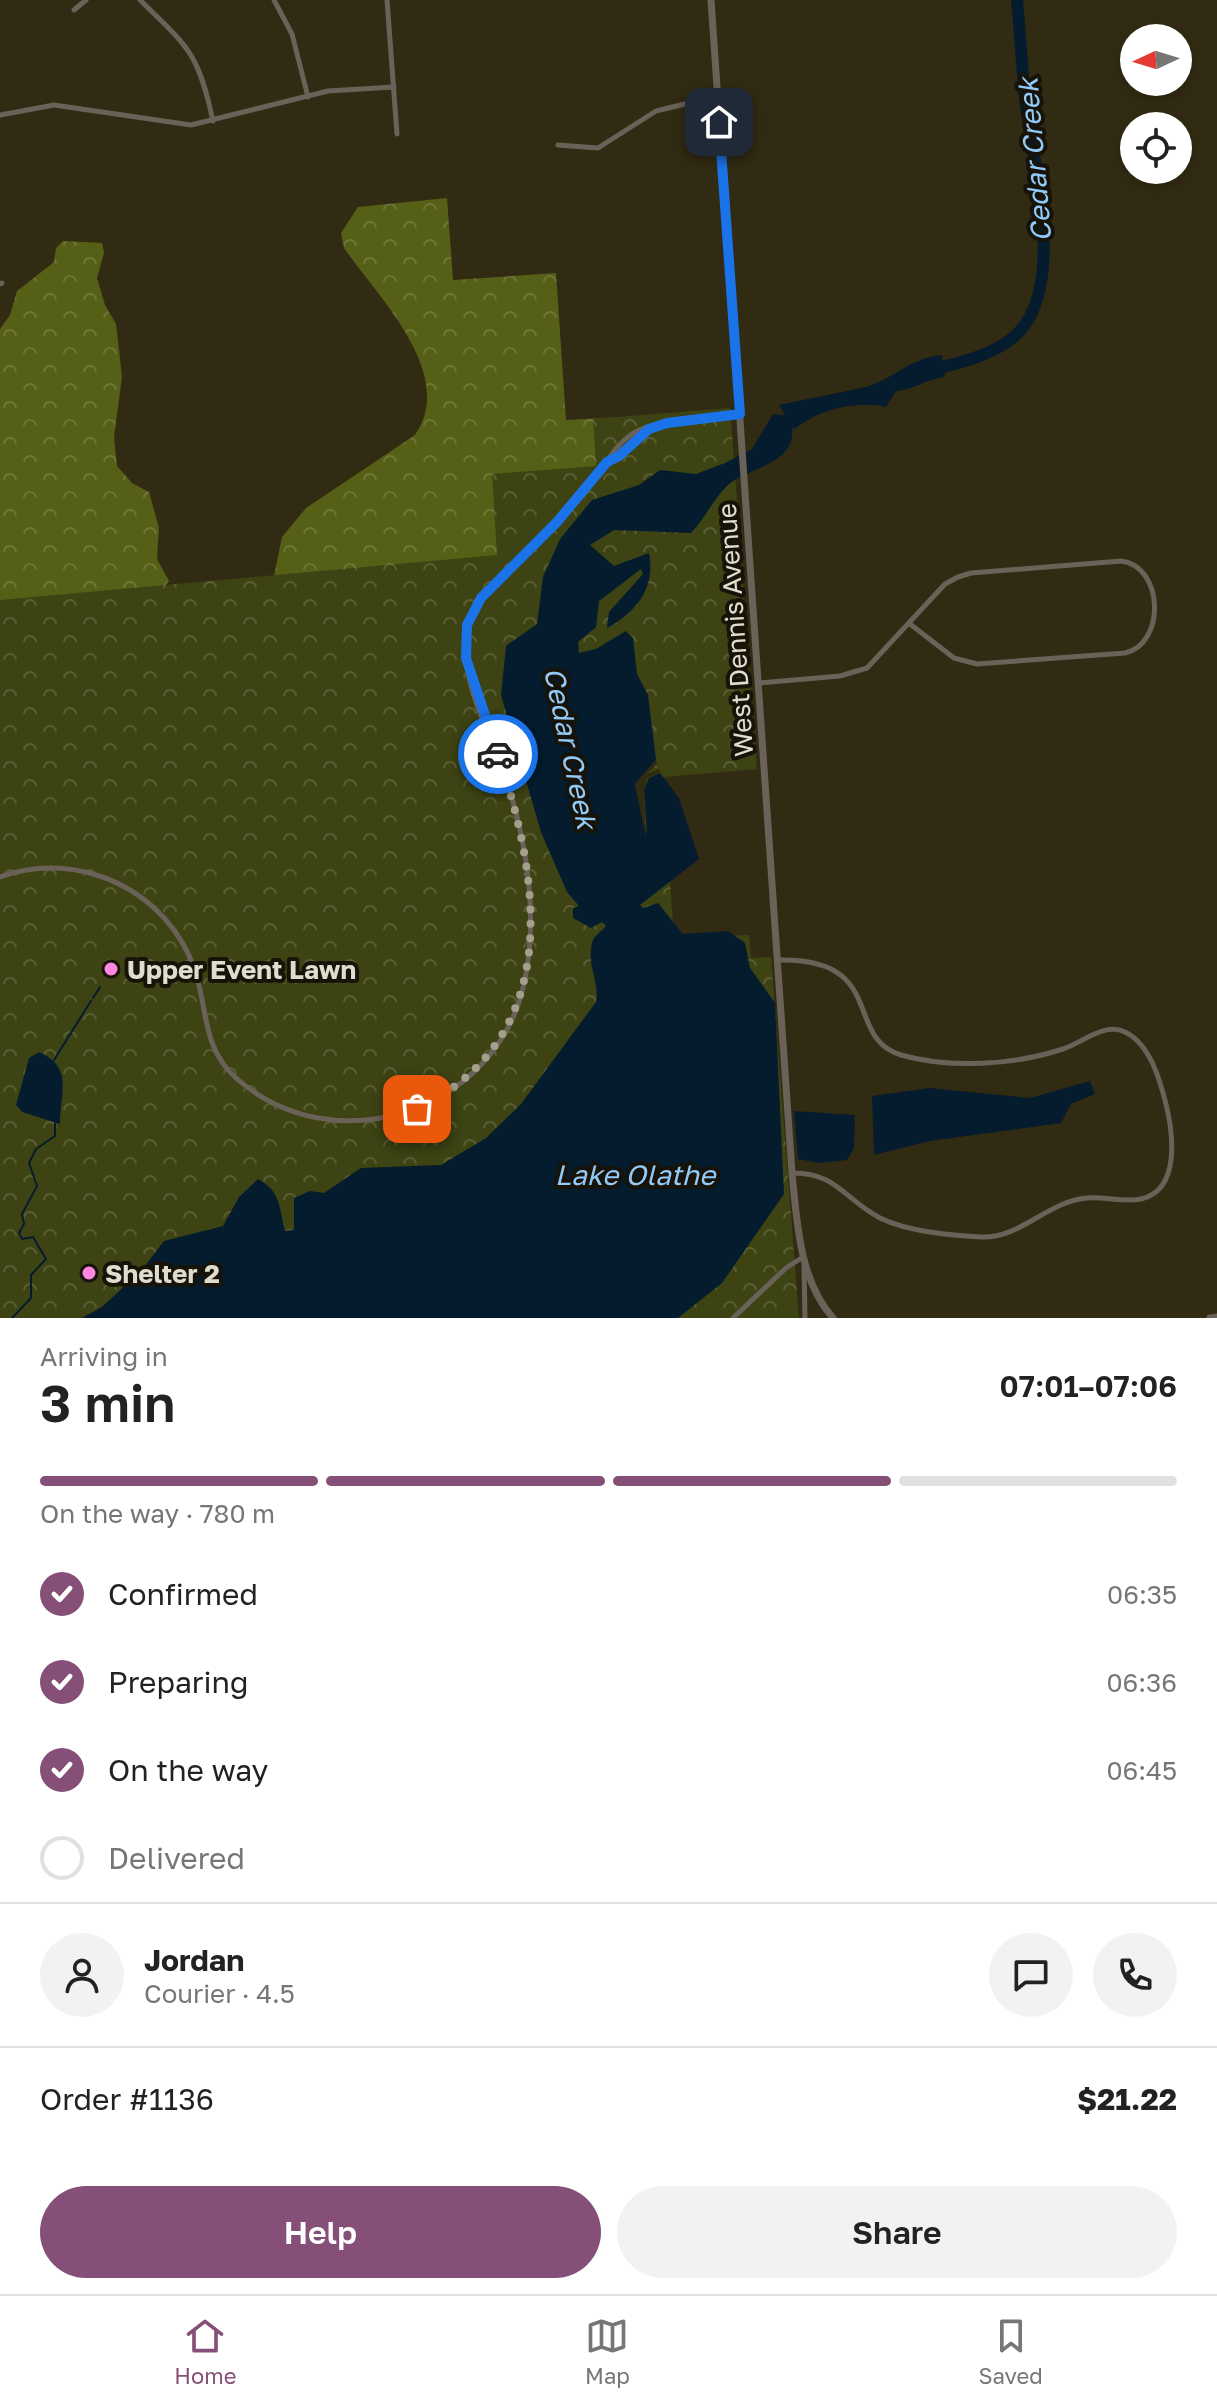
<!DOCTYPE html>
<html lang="en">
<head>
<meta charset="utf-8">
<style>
	body { margin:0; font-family:"Golos Text",sans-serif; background:#f2f2f2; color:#222; height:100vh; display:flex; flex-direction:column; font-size:30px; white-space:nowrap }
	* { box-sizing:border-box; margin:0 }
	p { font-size:26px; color:#767676 }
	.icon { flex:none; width:44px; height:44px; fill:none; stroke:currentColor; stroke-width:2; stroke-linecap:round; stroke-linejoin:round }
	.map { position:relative; height:1318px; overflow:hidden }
	.side { display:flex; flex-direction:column; background:#fff; flex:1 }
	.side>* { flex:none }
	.needle { width:52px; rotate:266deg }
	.tools { position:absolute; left:1120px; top:24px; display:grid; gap:16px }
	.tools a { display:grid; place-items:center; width:72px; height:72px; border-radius:50%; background:#fff; box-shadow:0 4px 12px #0003; font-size:40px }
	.pin { position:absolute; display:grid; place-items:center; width:68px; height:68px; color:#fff; margin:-34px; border-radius:16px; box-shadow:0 4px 12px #0006 }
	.courier { position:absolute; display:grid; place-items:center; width:80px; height:80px; margin:-40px; border:6px solid #1a73e8; border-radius:50%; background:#fff; color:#222; box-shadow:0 2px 10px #0007 }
	.head em { font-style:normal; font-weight:600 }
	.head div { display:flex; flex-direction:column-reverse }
	.head { display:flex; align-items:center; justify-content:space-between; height:136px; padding:0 40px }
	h1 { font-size:52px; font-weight:600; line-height:60px }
	.bar { display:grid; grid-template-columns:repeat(4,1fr); gap:12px 8px; align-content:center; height:96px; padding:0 40px }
	.bar i { height:10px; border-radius:6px; background:#e0e0e0 }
	.bar .on { background:#854f78 }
	.bar p { grid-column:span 4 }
	.line { display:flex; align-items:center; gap:20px; padding:0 40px; border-top:2px solid #e0e0e0 }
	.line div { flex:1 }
	.round { display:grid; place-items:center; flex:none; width:84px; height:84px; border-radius:42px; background:#f2f2f2 }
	ol { padding:0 40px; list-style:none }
	li { display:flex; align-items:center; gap:24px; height:88px }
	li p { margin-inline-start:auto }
	li .icon { padding:8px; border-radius:50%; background:#854f78; color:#fff; stroke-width:4 }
	li:last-child { color:#767676 }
	li i { width:44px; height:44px; border:4px solid #e0e0e0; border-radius:50% }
	.cta { display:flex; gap:16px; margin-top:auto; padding:16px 40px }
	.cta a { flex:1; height:92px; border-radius:48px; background:#854f78; color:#fff; font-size:32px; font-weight:600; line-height:92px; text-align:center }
	.cta a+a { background:#f2f2f2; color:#222 }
	.menu { display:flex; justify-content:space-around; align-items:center; height:112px; border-top:2px solid #e0e0e0; background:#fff; font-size:22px; color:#767676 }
	.menu a { display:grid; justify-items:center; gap:4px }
	.menu .on { color:#854f78 }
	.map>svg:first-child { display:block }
	.forest { fill:url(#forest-crowns) }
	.park { fill:url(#park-crowns) }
	.water { fill:#041c2e }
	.pier { fill:#322b13 }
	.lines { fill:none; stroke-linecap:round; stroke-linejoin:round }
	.stream { stroke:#041c2e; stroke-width:2 }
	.river { stroke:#041c2e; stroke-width:12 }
	.minor { stroke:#6a6158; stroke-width:5 }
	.tertiary { stroke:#6a6158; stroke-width:7 }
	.done { stroke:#a49f8d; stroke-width:8; stroke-dasharray:0 14.4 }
	.route { stroke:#1a73e8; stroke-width:10 }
	.poi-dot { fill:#fd86e1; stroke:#171309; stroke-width:3 }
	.labels { text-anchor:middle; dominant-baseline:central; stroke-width:8; stroke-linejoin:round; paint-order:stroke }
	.street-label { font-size:26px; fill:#e1ddce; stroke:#171309 }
	.poi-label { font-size:26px; font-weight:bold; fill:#e1ddce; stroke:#171309; text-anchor:start }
	.water-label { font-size:28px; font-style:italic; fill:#91c9f8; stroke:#171309 }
</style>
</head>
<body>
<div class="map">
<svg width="1217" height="1318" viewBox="0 0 1217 1318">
	<defs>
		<pattern id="forest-crowns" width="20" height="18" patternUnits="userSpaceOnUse" patternTransform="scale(2)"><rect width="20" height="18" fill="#565f16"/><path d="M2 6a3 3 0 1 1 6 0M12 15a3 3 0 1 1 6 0" fill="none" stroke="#6e7637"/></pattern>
		<pattern id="park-crowns" width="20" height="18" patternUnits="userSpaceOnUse" patternTransform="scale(2)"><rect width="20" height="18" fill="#3d4313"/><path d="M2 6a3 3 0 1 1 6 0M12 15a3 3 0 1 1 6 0" fill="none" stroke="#595e34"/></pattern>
	</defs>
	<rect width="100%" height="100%" fill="#322b13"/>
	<g class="forest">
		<path d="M447 198 453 280 556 273 566 420 624 417 631 431 484 584 274 576 282 537 306 508 415 435C457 374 379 298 344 248L341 233 358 207Z"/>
		<path d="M63 241 102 243 104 253 97 278 105 305 116 324 122 377 114 437 117 466 132 483 149 492 159 528 157 559 169 581 156 596 0 607V329L10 315 17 291 54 262 56 248Z"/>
	</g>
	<path class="park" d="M730 408 757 769 663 777 674 939 749 935 751 958 771 957 799 1318H0V600L497 555 492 474 596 466 593 419Z"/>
	<g class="water">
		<path d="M942 355 945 377C928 378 914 390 896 391L886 407C854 400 819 410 794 429L792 427C797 467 744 466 724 489 712 502 705 518 691 533L614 530 590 545 614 566 649 553C656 588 636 612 607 628L609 612 643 574 641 569 599 601 596 627 578 642 579 653 596 649 626 631 633 638 637 674 648 695 656 760 635 784 647 833 644 789 649 778 660 773 679 798 699 859 640 905 643 908 658 903 683 934 728 931 745 943 750 968 775 1003 784 1194 722 1283 678 1318H82L102 1307 141 1271 164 1241 223 1226 239 1197 258 1179C281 1191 279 1208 285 1231L294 1230V1198L310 1191 324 1193 361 1168 441 1165 486 1138 521 1104 596 1002C600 981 585 963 593 940 595 935 603 930 606 926L602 922 591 928 573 918V908L579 906 567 892 541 832 501 695 506 646 537 624 543 577 560 539 592 500 639 485 660 470 696 474 725 463 752 449 773 414 785 415 779 405 866 387C895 378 910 358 942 355Z"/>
		<path d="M39 1052C74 1067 60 1094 60 1124L22 1112 16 1105 29 1058Z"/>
		<path d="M1090 1081 1095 1094 1071 1104 1061 1123 930 1141 874 1155 872 1096 930 1088 1030 1098Z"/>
		<path d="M794 1111 855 1115 854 1148 847 1160 819 1163 798 1159Z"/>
	</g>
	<path class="pier" d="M656 760 657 764 647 774 659 769 660 773 647 778 644 789 646 838 635 784Z"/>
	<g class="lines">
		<g class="stream">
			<path d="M93 998 100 987"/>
			<path d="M54 1060 91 1001"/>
			<path d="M12 1318 31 1298V1275L46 1259 33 1237 22 1239 19 1233 24 1224 22 1214 37 1186 29 1163 36 1149 55 1136V1123"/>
		</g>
		<path class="river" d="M930 370C956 364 989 356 1010 340 1071 296 1032 160 1025 98 1022 66 1020 33 1017 0"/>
		<g class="minor">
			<path d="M140 0C189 48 198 52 213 121"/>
			<path d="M274 0 292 34 308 97"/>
			<path d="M387 0 397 134"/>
			<path d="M74 10 86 0"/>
			<path d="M0 115 54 105 191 125 328 91 394 87"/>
			<path d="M558 145 598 148 656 111 718 96"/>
			<path d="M0 284 2 283"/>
			<path d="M607 462 644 437 649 429"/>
			<path d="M759 683 840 676 867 668 945 584 958 577 971 573 1121 561C1164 566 1166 644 1125 653L977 664 954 658 910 624"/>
			<path d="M0 877C79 848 169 891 195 971 208 1009 202 1048 236 1078 334 1165 496 1112 524 984 538 921 528 849 509 788 494 741 460 685 466 634 468 622 472 611 480 601 501 571 531 548 556 522 570 508 583 493 595 478 608 462 614 446 632 434 656 418 710 418 739 414"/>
			<path d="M779 960C888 958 843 1038 901 1055 951 1069 1014 1065 1063 1049 1082 1043 1104 1022 1125 1032 1150 1044 1160 1080 1166 1104 1173 1133 1181 1190 1141 1199 1124 1203 1105 1196 1087 1198 1048 1201 1020 1239 981 1237 949 1235 909 1232 880 1218 845 1200 836 1172 792 1173"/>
			<path d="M804 1265 805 1318"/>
			<path d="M733 1318 786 1268 803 1257"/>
		</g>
		<g class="tertiary">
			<path d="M711 0 792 1173C797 1221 799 1280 833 1318"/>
			<path d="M1210 1318 1217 1317"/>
		</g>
	</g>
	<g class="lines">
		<path class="done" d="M417 1109C563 1038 542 884 498 754"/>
		<path class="route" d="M498 754 466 658 467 625 481 598 557 522 607 462 619 456 649 429 667 423 740 414 719 122"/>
	</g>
	<g class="poi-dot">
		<circle cx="111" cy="969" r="8"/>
		<circle cx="89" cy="1273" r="8"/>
	</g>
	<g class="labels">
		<g class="street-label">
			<text transform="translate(735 630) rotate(-94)">West Dennis Avenue</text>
		</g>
		<g class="poi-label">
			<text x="127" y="969">Upper Event Lawn</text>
			<text x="105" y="1273">Shelter 2</text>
		</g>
		<g class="water-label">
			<text transform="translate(1034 160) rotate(-95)">Cedar Creek</text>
			<text transform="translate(571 748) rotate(78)">Cedar Creek</text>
			<text x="635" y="1174">Lake Olathe</text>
		</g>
	</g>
</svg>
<div class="tools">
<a><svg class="needle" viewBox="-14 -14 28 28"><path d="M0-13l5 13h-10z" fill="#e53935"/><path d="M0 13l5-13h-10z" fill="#767676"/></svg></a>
<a><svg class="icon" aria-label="locate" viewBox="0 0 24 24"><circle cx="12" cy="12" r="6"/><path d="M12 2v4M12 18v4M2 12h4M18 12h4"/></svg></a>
</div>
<div class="pin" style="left:417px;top:1109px;background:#ea580c"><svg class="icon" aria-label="bag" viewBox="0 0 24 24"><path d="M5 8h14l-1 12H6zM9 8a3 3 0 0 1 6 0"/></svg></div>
<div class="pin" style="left:719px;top:122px;background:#1f2937"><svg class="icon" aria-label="home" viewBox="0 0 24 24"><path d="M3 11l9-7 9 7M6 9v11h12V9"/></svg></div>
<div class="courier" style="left:498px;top:754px"><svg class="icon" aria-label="car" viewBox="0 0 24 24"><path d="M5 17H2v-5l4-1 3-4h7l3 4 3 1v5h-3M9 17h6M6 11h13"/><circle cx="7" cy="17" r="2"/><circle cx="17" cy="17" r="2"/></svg></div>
</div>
<section class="side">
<div class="head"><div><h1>3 min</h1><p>Arriving in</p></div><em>07:01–07:06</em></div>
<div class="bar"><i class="on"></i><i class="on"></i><i class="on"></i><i></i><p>On the way · 780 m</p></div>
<ol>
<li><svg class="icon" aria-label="check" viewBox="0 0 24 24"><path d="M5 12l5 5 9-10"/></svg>Confirmed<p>06:35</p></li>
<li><svg class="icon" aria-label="check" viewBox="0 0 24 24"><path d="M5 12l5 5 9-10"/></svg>Preparing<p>06:36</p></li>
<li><svg class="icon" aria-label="check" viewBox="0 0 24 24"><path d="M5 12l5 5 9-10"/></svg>On the way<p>06:45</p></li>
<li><i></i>Delivered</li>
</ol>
<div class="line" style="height:144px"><a class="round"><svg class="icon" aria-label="person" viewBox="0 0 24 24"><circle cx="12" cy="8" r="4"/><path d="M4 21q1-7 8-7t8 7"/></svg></a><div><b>Jordan</b><p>Courier · 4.5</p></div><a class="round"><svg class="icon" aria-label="chat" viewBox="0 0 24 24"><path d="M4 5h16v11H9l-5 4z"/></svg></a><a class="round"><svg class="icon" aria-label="phone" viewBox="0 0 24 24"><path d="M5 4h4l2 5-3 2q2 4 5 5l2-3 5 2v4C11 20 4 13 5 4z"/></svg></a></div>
<div class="line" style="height:104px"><div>Order #1136</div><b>$21.22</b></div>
<div class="cta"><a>Help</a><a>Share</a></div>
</section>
<nav class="menu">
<a class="on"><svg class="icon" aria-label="home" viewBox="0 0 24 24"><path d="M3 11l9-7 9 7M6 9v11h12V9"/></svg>Home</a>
<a><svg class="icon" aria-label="map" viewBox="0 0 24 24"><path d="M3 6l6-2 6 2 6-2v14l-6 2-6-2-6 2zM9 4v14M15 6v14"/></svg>Map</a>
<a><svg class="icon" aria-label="saved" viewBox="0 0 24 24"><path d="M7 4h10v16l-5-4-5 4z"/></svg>Saved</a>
</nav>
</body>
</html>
